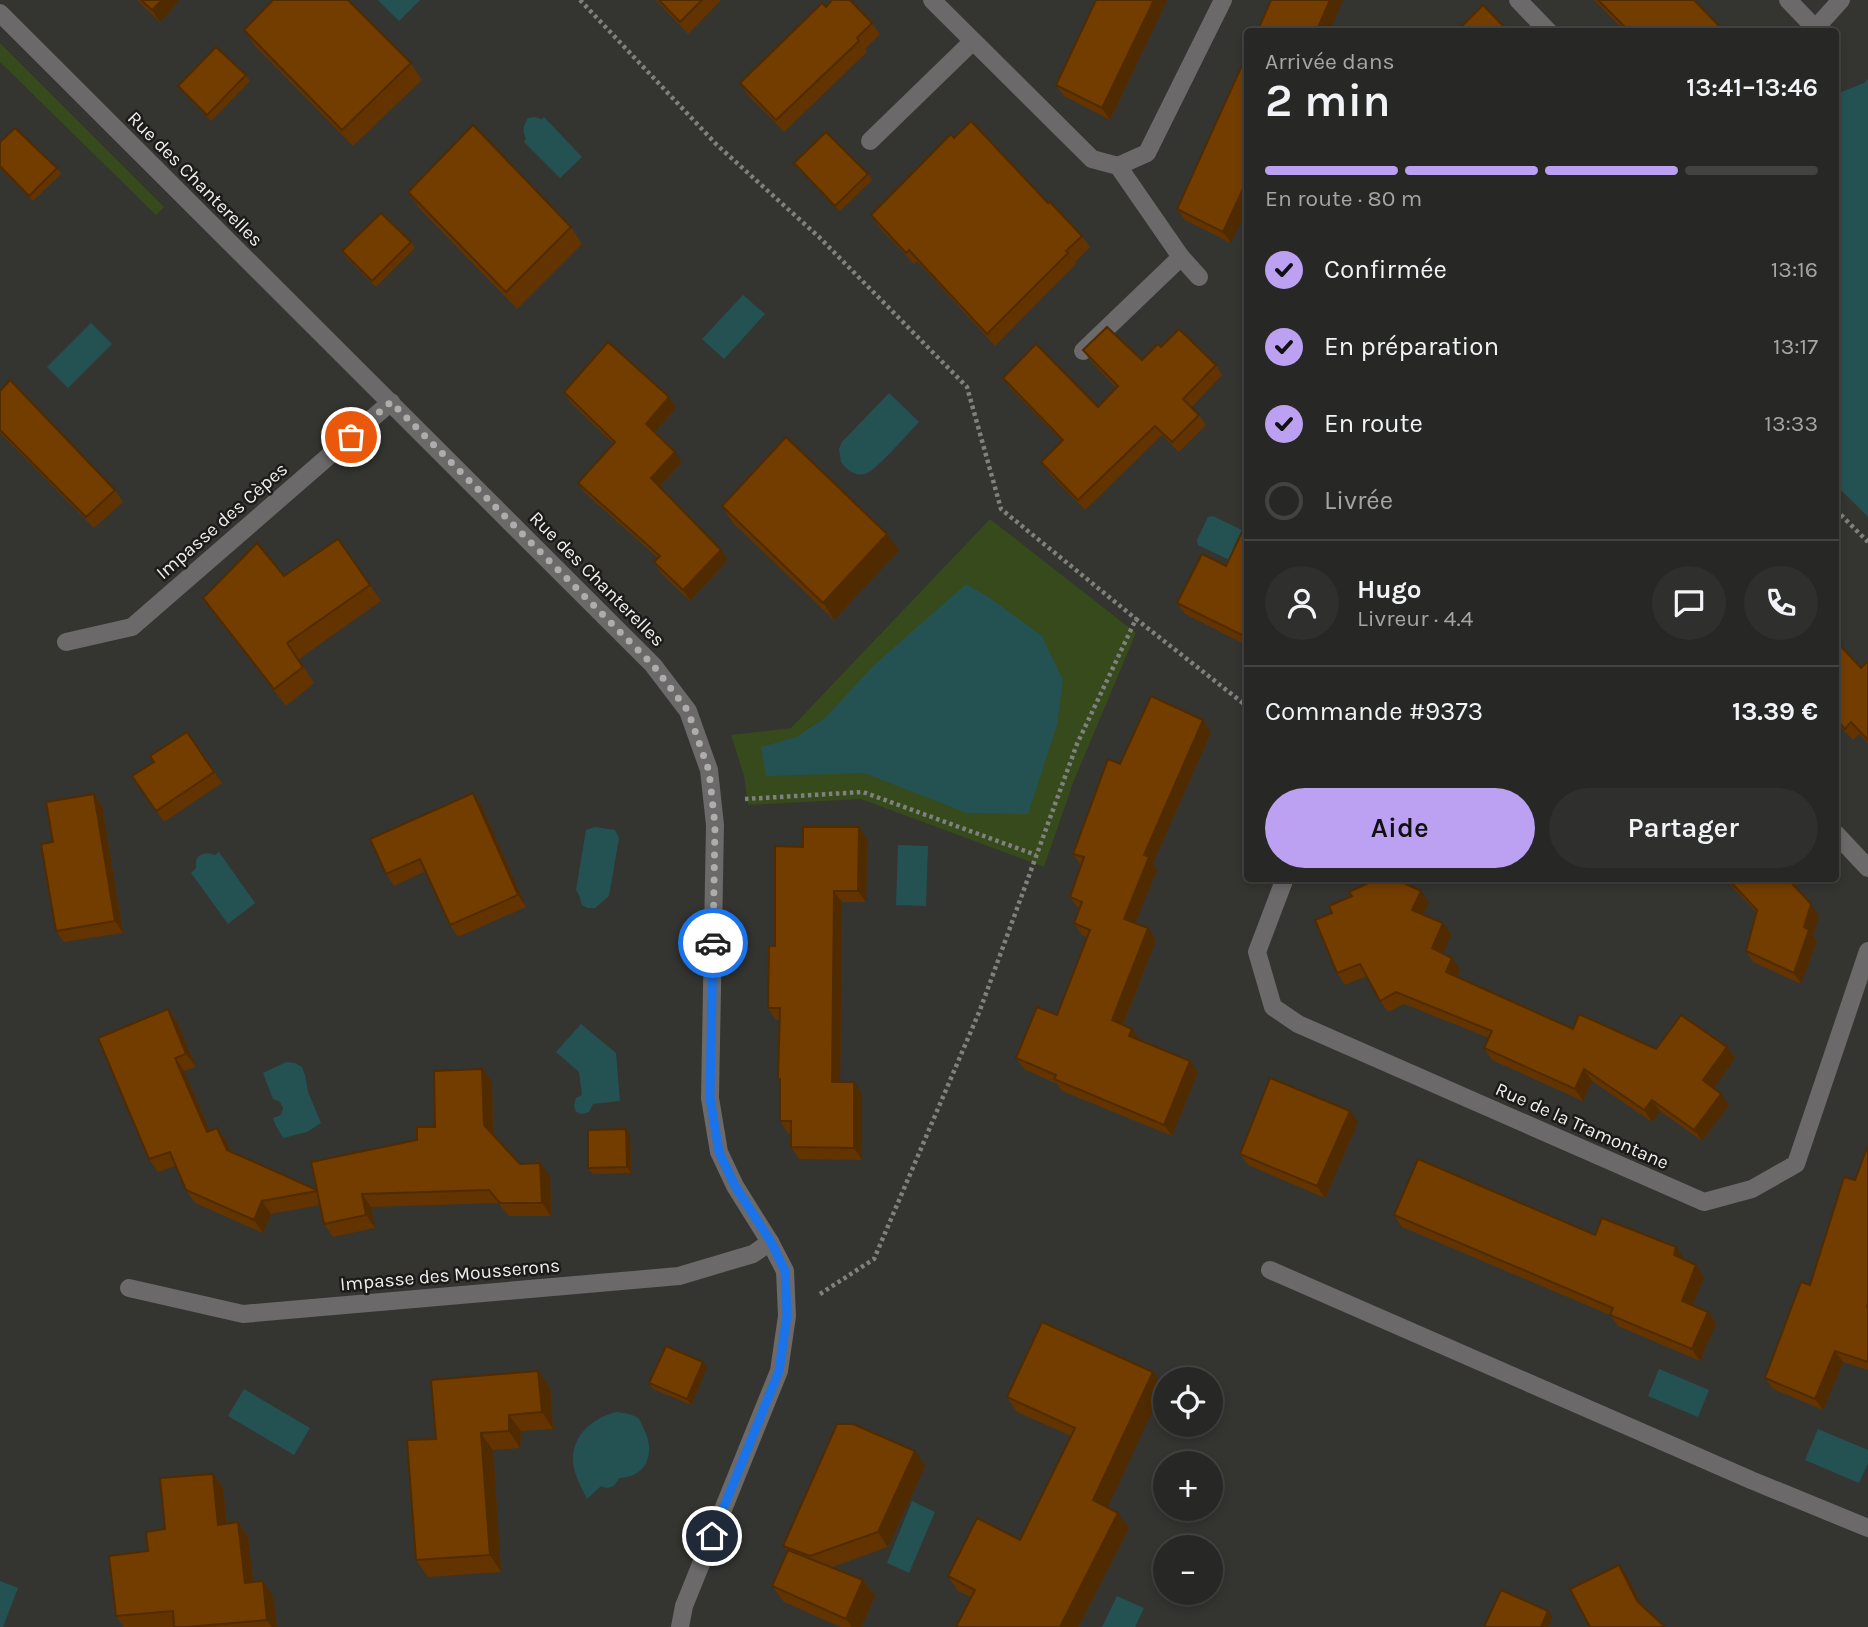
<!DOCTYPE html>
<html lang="fr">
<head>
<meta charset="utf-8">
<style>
	body { margin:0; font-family:Karla,sans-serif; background:#2f2f2d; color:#f1f3f6; height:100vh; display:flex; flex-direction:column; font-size:26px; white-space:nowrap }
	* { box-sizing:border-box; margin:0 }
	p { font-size:23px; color:#a4a5a7 }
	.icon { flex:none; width:38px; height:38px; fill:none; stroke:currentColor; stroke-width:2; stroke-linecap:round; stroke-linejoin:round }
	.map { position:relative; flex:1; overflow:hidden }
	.panel { position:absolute; left:1244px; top:28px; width:595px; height:854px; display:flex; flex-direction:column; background:#272725; border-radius:7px; box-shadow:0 4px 10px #0003,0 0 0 2px #434442 }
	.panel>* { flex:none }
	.controls { position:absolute; left:1153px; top:1367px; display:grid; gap:14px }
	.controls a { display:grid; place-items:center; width:70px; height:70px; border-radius:50%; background:#272725; box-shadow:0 4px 10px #0003,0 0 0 2px #434442; font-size:35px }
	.pin { position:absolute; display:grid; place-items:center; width:60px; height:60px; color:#fff; margin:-30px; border:4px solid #fff; border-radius:50%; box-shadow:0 2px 7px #0007 }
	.courier { position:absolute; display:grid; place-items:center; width:70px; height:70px; margin:-35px; border:5px solid #1a73e8; border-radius:50%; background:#fff; color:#222; box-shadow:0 2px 9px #0007 }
	.overview em { font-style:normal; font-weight:600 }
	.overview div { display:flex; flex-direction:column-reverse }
	.overview { display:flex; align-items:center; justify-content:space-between; height:119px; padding:0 21px }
	h1 { font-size:46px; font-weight:600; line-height:52px }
	.bar { display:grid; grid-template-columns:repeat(4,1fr); gap:10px 7px; align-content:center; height:84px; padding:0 21px }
	.bar i { height:9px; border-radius:5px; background:#434442 }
	.bar .current { background:#bca0f2 }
	.bar p { grid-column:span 4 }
	.line { display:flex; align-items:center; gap:18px; padding:0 21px; border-top:2px solid #434442 }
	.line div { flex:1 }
	.round { display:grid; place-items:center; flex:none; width:74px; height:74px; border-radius:37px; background:#2f2f2d }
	ol { padding:0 21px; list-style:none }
	li { display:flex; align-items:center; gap:21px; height:77px }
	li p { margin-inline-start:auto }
	li .icon { padding:7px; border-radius:50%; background:#bca0f2; color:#111; stroke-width:4 }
	li:last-child { color:#a4a5a7 }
	li i { width:38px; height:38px; border:4px solid #434442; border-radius:50% }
	.action { display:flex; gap:14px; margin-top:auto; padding:14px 21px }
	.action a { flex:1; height:80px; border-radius:42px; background:#bca0f2; color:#111; font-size:28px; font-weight:600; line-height:80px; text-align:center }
	.action a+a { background:#2f2f2d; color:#f1f3f6 }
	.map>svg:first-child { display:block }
	.green { fill:#364a1c }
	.water { fill:#245253 }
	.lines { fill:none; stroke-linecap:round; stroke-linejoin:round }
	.path { stroke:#80807e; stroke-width:4.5; stroke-dasharray:3.5 3.5; stroke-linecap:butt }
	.service { stroke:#6b6969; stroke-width:18 }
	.pedestrian { stroke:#6b6969; stroke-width:18 }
	.minor { stroke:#6b6969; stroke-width:18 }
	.wall { fill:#633400 }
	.shaded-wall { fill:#502b00 }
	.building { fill:#733d00; stroke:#502b00; stroke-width:2 }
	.done { stroke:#aeadab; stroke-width:7; stroke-dasharray:0 12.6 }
	.route { stroke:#1a73e8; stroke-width:9 }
	.labels { text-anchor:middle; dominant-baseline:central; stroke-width:5; stroke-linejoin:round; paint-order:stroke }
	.street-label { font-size:19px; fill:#efeeed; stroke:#1c1b1a }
</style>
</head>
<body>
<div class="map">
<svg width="1868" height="1627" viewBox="0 0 1868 1627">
	<rect width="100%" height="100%" fill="#343431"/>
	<g class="green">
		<path d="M0 43 164 207 156 215 0 62Z"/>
		<path d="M990 519 1136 633 1073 783 1044 867 861 799 748 805 744 776 731 735 791 728Z"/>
	</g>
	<g class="water">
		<path d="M378 0H420L399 21Z"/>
		<path d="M1868 79V517L1836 485V94L1864 83Z"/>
		<path d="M534 117 542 119 544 117 582 157 560 178 524 142 526 139C522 130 523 126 528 118Z"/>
		<path d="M743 295 765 314 724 359 702 339Z"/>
		<path d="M91 323 112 344 68 388 47 367Z"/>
		<path d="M889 393 919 422C909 432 876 471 865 474 854 476 847 470 841 462L839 449 842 442Z"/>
		<path d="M1213 516 1248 533V569L1198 545 1197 540 1208 517Z"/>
		<path d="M966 584 990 598 1042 636 1063 680 1057 725 1028 814 967 813 864 773 766 776 761 747 796 737 825 718 873 666Z"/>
		<path d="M595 827 615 830 619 838 609 896 595 908H587L582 905 579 895 576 890 586 830Z"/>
		<path d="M898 845 928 846 926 906 896 905Z"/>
		<path d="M219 852 255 903 228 924 191 873 196 868C194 855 203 851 215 855Z"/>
		<path d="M581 1024 616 1053 620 1101 593 1104 589 1112 582 1114 576 1112 574 1105 576 1098 582 1095 579 1072 556 1052Z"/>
		<path d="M286 1062 295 1063 302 1067 305 1075 308 1092 321 1123 307 1132 283 1138 276 1126 273 1118 281 1115 283 1108 280 1102 273 1099 263 1073Z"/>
		<path d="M1659 1369 1709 1390 1698 1417 1648 1396Z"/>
		<path d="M244 1389 310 1428 294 1455 228 1416Z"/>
		<path d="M617 1412C624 1413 633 1414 639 1419 641 1422 642 1426 644 1429 656 1453 647 1477 619 1478 615 1487 610 1490 601 1486L587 1499C582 1488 574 1475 573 1462 571 1436 593 1417 617 1412Z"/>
		<path d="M1818 1429 1868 1450V1463L1859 1483 1805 1460Z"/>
		<path d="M912 1501 935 1512 909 1573 887 1563Z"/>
		<path d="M0 1581 18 1588 3 1627H0Z"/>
		<path d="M1117 1596 1144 1608 1135 1627H1102Z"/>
	</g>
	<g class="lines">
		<g class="path">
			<path d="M580 0 717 145 819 237 967 387 1001 509 1136 619"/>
			<path d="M1836 510 1868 542"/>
			<path d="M745 799 863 792 1036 855"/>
			<path d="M820 1294 874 1259 980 1010 1077 744 1136 619 1248 707"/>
		</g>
		<g class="service">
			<path d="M870 141 973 41"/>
			<path d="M1083 351 1181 257"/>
			<path d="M1270 1270 1751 1480 1868 1528"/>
		</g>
		<path class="pedestrian" d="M1518 0 1549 32"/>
		<g class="minor">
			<path d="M932 0 1092 159 1118 166 1181 257 1199 277"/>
			<path d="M1788 0 1815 28"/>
			<path d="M0 13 653 665 688 711 709 770 715 825 710 1098 719 1152 735 1186 770 1242 785 1271 787 1316 779 1371 684 1606 680 1627"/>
			<path d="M1812 32 1841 0"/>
			<path d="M1118 166 1147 153 1223 0"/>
			<path d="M66 642 132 627 391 402"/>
			<path d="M1836 834 1868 868"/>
			<path d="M1285 878 1257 952 1273 1007 1298 1024 1704 1202 1752 1189 1796 1164 1868 951"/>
			<path d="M129 1288 243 1314 679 1276 753 1254 770 1242"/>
		</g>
	</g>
	<g class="wall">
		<path d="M137 0H180L160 22Z"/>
		<path d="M656 0H721L688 34Z"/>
		<path d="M1096 0H1167L1110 120 1064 96 1056 85Z"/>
		<path d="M1594 0H1694L1725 32H1626Z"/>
		<path d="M826 7 872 23 880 34 865 49 867 52 784 132 748 95 740 83Z"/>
		<path d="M244 30 411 63 422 80 353 146 256 47Z"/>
		<path d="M1248 52 1231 243 1185 220 1177 209Z"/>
		<path d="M246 75 250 81 211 121 182 91 178 86Z"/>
		<path d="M954 138 1048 203 1082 236 1090 247 1075 262 1076 264 995 346 917 261 914 264 879 227 871 215Z"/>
		<path d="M0 142 57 168 61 174 33 201 0 168Z"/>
		<path d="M794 163 868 174 872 180 840 211 798 169Z"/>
		<path d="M408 192 571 227 582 244 517 309 419 208Z"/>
		<path d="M411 242 415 248 376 287 346 257 342 251Z"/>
		<path d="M1161 347 1216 365 1222 375 1191 408 1199 415 1206 425 1179 452 1162 435 1085 510 1048 472 1041 462 1062 441 1010 388 1003 378 1098 407 1116 388 1090 360 1083 350 1142 360Z"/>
		<path d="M0 391 115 490 123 502 94 528 0 433Z"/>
		<path d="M564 392 676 408 655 432 682 462 659 487 721 550 728 560 690 601 661 573 654 562 658 558 585 493 578 483 614 444 571 403Z"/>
		<path d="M722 506 899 550 834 620 733 523Z"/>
		<path d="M1248 519V646L1185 614 1177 603 1226 566Z"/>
		<path d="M338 539 381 601 299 659 314 683 286 706 215 615 203 598 284 576Z"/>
		<path d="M1836 641 1861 668 1868 663V743L1859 734 1853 740 1836 722Z"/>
		<path d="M187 732 222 783 164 822 132 776 154 762Z"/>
		<path d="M1211 732 1153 863 1157 869 1135 923 1156 940 1123 1025 1132 1029 1140 1040 1190 1061 1198 1072 1172 1136 1062 1091 1057 1084 1024 1069 1016 1058 1057 1015 1088 937 1082 935 1074 923 1079 909 1070 897 1081 865 1073 854 1120 764Z"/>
		<path d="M473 793 481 805 526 907 458 937 450 925 426 871 394 886 386 874Z"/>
		<path d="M94 794 102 806 123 933 64 942 56 931 53 842Z"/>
		<path d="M859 827 867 839 866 902H842L840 1082 862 1094V1160L799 1159 791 1147V1133H788L780 1121V1082L778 1079 780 1020H776L768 1008 775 946 803 847Z"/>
		<path d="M1724 878H1803L1795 887 1819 916 1813 935 1817 941 1801 984 1753 962 1746 951 1756 912Z"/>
		<path d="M1429 902 1423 914 1443 923 1451 935 1443 953 1460 970 1457 977 1573 1029 1656 1049 1727 1047 1735 1058 1713 1088 1729 1105 1702 1141 1660 1111 1652 1122 1592 1081 1583 1101 1492 1060 1484 1048 1489 1038 1404 1004 1388 1012 1380 1001 1367 976 1345 985 1337 973Z"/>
		<path d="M177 1022 196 1067 184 1071 210 1131 217 1128 226 1141 231 1152 317 1190 417 1140 435 1127 482 1069 492 1082 493 1135 520 1164 550 1176 551 1216H509L498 1203 371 1207 375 1228 333 1237 324 1224 320 1205 271 1214 263 1233 195 1203 186 1190 175 1166 158 1172 149 1159Z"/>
		<path d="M1358 1122 1325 1198 1248 1165 1240 1154Z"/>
		<path d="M626 1129 630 1135 631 1173 593 1174 588 1168Z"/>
		<path d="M1868 1145V1370L1843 1362 1823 1410 1773 1389 1765 1378 1810 1285 1855 1180Z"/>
		<path d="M1394 1215 1595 1235 1684 1259 1704 1277 1693 1305 1708 1312 1716 1323 1700 1361 1618 1326 1610 1315 1402 1227Z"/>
		<path d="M707 1368 691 1405 653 1389 649 1383Z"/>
		<path d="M538 1371 550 1388 553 1429 521 1431 520 1448 493 1450 501 1572 428 1577 416 1560 436 1439Z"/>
		<path d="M1164 1386 1107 1507 1129 1528 1078 1627H956L971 1597 958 1591 948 1576 1020 1540 1071 1436 1017 1412 1007 1397Z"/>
		<path d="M915 1451 925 1466 888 1547 832 1567 863 1580 875 1596 861 1627H840L784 1602 772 1586 788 1552 783 1546Z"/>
		<path d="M213 1474 223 1488 227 1524 238 1522 248 1537 253 1582 273 1596 277 1627H124L116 1616 148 1551Z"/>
	</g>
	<g class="shaded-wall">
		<path d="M162 0H180L160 22 152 10Z"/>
		<path d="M1154 0H1167L1110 120 1102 108Z"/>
		<path d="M1330 0H1343L1329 32H1316Z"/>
		<path d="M1248 178V207L1231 243 1223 232Z"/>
		<path d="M669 397 676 408 653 434 646 424Z"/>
		<path d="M675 452 682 462 658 488 651 478Z"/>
		<path d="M887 534 899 550 834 620 823 603Z"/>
		<path d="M721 550 728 560 690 601 683 590Z"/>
		<path d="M1203 720 1211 732 1153 863 1157 869 1132 931 1124 919 1144 855Z"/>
		<path d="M473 793 481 805 526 907 518 895Z"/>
		<path d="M94 794 102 806 123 933 115 921Z"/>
		<path d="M859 827 867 839 866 902 858 891Z"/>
		<path d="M834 891 842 902 840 1093 832 1082Z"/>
		<path d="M1421 891 1429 902 1420 921 1412 910Z"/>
		<path d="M1811 904 1819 916 1813 935 1817 941 1801 984 1794 973 1804 927Z"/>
		<path d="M1443 923 1451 935 1440 960 1432 948Z"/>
		<path d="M1148 928 1156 940 1120 1032 1112 1020Z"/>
		<path d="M1452 958 1460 970 1454 984 1446 972Z"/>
		<path d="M168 1009 177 1022 196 1067 186 1054Z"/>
		<path d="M1132 1029 1140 1040 1129 1036Z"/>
		<path d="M1727 1047 1735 1058 1711 1092 1703 1080Z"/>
		<path d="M175 1058 184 1071 216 1145 207 1132Z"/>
		<path d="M1190 1061 1198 1072 1172 1136 1164 1125Z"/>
		<path d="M482 1069 492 1082 493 1138 484 1125Z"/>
		<path d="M1584 1069 1592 1081 1583 1101 1575 1089Z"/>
		<path d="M854 1082 862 1094V1160L854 1148Z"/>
		<path d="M1721 1094 1729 1105 1702 1141 1694 1130Z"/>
		<path d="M1652 1100 1660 1111 1652 1122 1644 1110Z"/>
		<path d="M1350 1111 1358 1122 1325 1198 1317 1186Z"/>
		<path d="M217 1128 226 1141 236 1163 227 1150Z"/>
		<path d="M626 1129 630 1135 631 1173 627 1167Z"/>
		<path d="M540 1163 550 1176 551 1216 542 1203Z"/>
		<path d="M362 1194 371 1207 375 1228 366 1215Z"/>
		<path d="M262 1201 271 1214 263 1233 254 1220Z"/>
		<path d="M1676 1247 1684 1259 1682 1266 1674 1255Z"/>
		<path d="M1696 1265 1704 1277 1690 1312 1682 1301Z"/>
		<path d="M1708 1312 1716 1323 1700 1361 1692 1349Z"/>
		<path d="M1835 1351 1843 1362 1823 1410 1815 1399Z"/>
		<path d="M703 1362 707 1368 691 1405 687 1399Z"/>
		<path d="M538 1371 550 1388 553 1429 542 1412Z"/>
		<path d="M1153 1372 1164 1386 1104 1515 1093 1500Z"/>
		<path d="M509 1415 521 1431 520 1448 509 1431Z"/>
		<path d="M481 1433 493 1450 501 1572 490 1555Z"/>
		<path d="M915 1451 925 1466 888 1547 878 1532Z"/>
		<path d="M213 1474 223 1488 228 1540 218 1525Z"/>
		<path d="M1118 1513 1129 1528 1078 1627H1060Z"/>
		<path d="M238 1522 248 1537 255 1598 245 1583Z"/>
		<path d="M1619 1565 1627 1576 1645 1612 1637 1601Z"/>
		<path d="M863 1580 875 1596 861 1627H852L846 1619Z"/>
		<path d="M263 1581 273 1596 277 1627H272L267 1620Z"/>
		<path d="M1548 1611 1552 1617 1548 1627H1541Z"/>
	</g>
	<g class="building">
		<path d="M141 0H162L152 10Z"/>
		<path d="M273 0H348L411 63 342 130 244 30Z"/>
		<path d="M659 0H702L680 22Z"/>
		<path d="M832 0H850L872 23 857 38 859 41 776 120 740 83 822 3 826 7Z"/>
		<path d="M1096 0H1154L1102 108 1056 85Z"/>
		<path d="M1271 0H1330L1316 32H1257Z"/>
		<path d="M1598 0H1694L1725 32H1630Z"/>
		<path d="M1483 5 1509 32H1456Z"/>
		<path d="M216 47 246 75 207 115 178 86Z"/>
		<path d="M1248 52V178L1223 232 1177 209Z"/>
		<path d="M971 121 1048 203 1050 202 1082 236 1066 251 1068 253 987 334 909 250 906 253 871 215 951 134 954 138Z"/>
		<path d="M473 125 571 227 506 292 408 192Z"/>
		<path d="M15 128 57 168 29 196 0 166V142Z"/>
		<path d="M826 132 868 174 835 206 794 163Z"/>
		<path d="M381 213 411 242 372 281 342 251Z"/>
		<path d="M1107 327 1142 360 1158 344 1161 347 1179 329 1216 365 1183 399 1199 415 1172 442 1155 426 1078 500 1041 462 1063 440 1003 378 1036 344 1098 407 1118 386 1083 350Z"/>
		<path d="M608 342 669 397 646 424 675 452 651 478 721 550 683 590 654 562 660 556 578 483 615 442 564 392Z"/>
		<path d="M10 380 115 490 86 517 0 430V391Z"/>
		<path d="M786 437 887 534 823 603 722 506Z"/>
		<path d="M1248 519V638L1177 603 1202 554 1226 566Z"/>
		<path d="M338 539 370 585 287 643 303 667 274 689 203 598 257 543 284 576Z"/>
		<path d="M1836 641 1861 668 1867 662 1868 663V740L1851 722 1845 729 1836 719Z"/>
		<path d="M1151 696 1203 720 1144 855 1149 857 1124 919 1148 928 1112 1020 1132 1029 1129 1036 1190 1061 1164 1125 1054 1079 1056 1075 1016 1058 1037 1007 1057 1015 1090 930 1074 923 1082 902 1070 897 1084 857 1073 854 1108 759 1120 764Z"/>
		<path d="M187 732 214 772 156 811 132 776 154 762 150 756Z"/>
		<path d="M473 793 518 895 450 925 420 859 386 874 370 839Z"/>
		<path d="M94 794 115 921 56 931 41 844 53 842 46 802Z"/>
		<path d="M803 827H859L858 891H834L832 1082H854V1148L791 1147V1121H780V1079H778L780 1008H768L769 946H775V846L803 847Z"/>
		<path d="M1379 878H1393L1421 891 1412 910 1443 923 1432 948 1452 958 1446 972 1573 1029 1579 1014 1656 1049 1681 1015 1727 1047 1703 1080 1721 1094 1694 1130 1652 1100 1644 1110 1584 1069 1575 1089 1484 1048 1492 1031 1396 992 1380 1001 1360 964 1337 973 1315 920 1332 913 1329 906 1352 896 1349 892Z"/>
		<path d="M1727 878H1787L1811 904 1804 927 1809 930 1794 973 1746 951 1757 910Z"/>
		<path d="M168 1009 186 1054 175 1058 207 1132 217 1128 227 1150 317 1190 311 1162 417 1140V1127H435L434 1071 482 1069 484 1125 520 1164 540 1163 542 1203H500L489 1190 362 1194 366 1215 324 1224 317 1191 262 1201 254 1220 186 1190 170 1152 149 1159 98 1038Z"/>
		<path d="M1270 1078 1350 1111 1317 1186 1240 1154Z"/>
		<path d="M626 1129 627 1167 588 1168V1130Z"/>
		<path d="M1868 1145V1303L1867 1307H1868V1362L1835 1351 1815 1399 1765 1378 1801 1282 1810 1285 1844 1177 1855 1180Z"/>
		<path d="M1418 1159 1595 1235 1602 1218 1676 1247 1674 1255 1696 1265 1682 1301 1708 1312 1692 1349 1610 1315 1613 1308 1394 1215Z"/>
		<path d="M1042 1322 1153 1372 1093 1500 1118 1513 1060 1627H956L975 1590 948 1576 977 1518 1020 1540 1075 1428 1007 1397Z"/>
		<path d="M666 1346 703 1362 687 1399 649 1383Z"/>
		<path d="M538 1371 542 1412 509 1415V1431L481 1433 490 1555 416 1560 407 1440 436 1439 431 1380Z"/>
		<path d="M837 1424H853L915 1451 878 1532 810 1556 783 1546Z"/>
		<path d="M213 1474 218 1525 238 1522 245 1583 263 1581 267 1620 187 1627H174L173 1611 116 1616 109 1556 148 1551 146 1532 165 1529 160 1478Z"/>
		<path d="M788 1550 863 1580 846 1619 772 1586Z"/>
		<path d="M1619 1565 1637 1601 1665 1627H1590L1570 1589Z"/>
		<path d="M1501 1590 1548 1611 1541 1627H1484Z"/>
	</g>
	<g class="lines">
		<path class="done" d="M351 437 391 402 653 665 688 711 709 771 715 825 713 943"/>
		<path class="route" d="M712 1536 779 1371 787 1315 785 1271 771 1242 735 1186 719 1152 710 1098 713 943"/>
	</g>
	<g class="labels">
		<g class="street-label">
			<text transform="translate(195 179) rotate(45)">Rue des Chanterelles</text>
			<text transform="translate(222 521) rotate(-41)">Impasse des Cèpes</text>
			<text transform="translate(597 579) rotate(45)">Rue des Chanterelles</text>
			<text transform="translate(1582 1126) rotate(24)">Rue de la Tramontane</text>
			<text transform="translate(450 1275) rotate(-5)">Impasse des Mousserons</text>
		</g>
	</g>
</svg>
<div class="controls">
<a><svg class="icon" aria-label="locate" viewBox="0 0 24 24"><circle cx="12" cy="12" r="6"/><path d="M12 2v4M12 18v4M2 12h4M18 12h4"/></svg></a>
<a>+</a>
<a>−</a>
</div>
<div class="pin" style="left:351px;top:437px;background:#ea580c"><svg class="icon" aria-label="bag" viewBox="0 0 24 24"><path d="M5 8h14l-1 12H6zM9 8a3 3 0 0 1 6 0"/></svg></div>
<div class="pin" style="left:712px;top:1536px;background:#1f2937"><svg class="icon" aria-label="home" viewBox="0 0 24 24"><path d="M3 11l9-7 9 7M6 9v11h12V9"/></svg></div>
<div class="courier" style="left:713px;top:943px"><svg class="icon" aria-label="car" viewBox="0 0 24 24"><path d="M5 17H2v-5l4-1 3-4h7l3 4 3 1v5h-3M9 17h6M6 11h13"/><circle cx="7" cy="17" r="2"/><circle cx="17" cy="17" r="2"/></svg></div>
<section class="panel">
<div class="overview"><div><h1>2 min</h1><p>Arrivée dans</p></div><em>13:41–13:46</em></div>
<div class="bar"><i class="current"></i><i class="current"></i><i class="current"></i><i></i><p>En route · 80 m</p></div>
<ol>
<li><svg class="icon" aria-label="check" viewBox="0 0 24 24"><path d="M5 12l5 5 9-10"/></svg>Confirmée<p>13:16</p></li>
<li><svg class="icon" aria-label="check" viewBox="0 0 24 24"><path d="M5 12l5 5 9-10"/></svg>En préparation<p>13:17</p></li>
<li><svg class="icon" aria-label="check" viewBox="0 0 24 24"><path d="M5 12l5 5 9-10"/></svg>En route<p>13:33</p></li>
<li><i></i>Livrée</li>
</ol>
<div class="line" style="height:126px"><a class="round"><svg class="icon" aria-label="person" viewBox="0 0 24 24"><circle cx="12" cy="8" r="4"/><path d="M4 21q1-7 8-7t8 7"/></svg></a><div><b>Hugo</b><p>Livreur · 4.4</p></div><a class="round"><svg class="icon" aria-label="chat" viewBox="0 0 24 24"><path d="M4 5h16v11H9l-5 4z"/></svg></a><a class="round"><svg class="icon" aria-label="phone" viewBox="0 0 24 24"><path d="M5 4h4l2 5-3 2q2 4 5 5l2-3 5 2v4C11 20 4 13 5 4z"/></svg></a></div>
<div class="line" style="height:91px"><div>Commande #9373</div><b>13.39 €</b></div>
<div class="action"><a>Aide</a><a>Partager</a></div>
</section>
</div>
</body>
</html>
